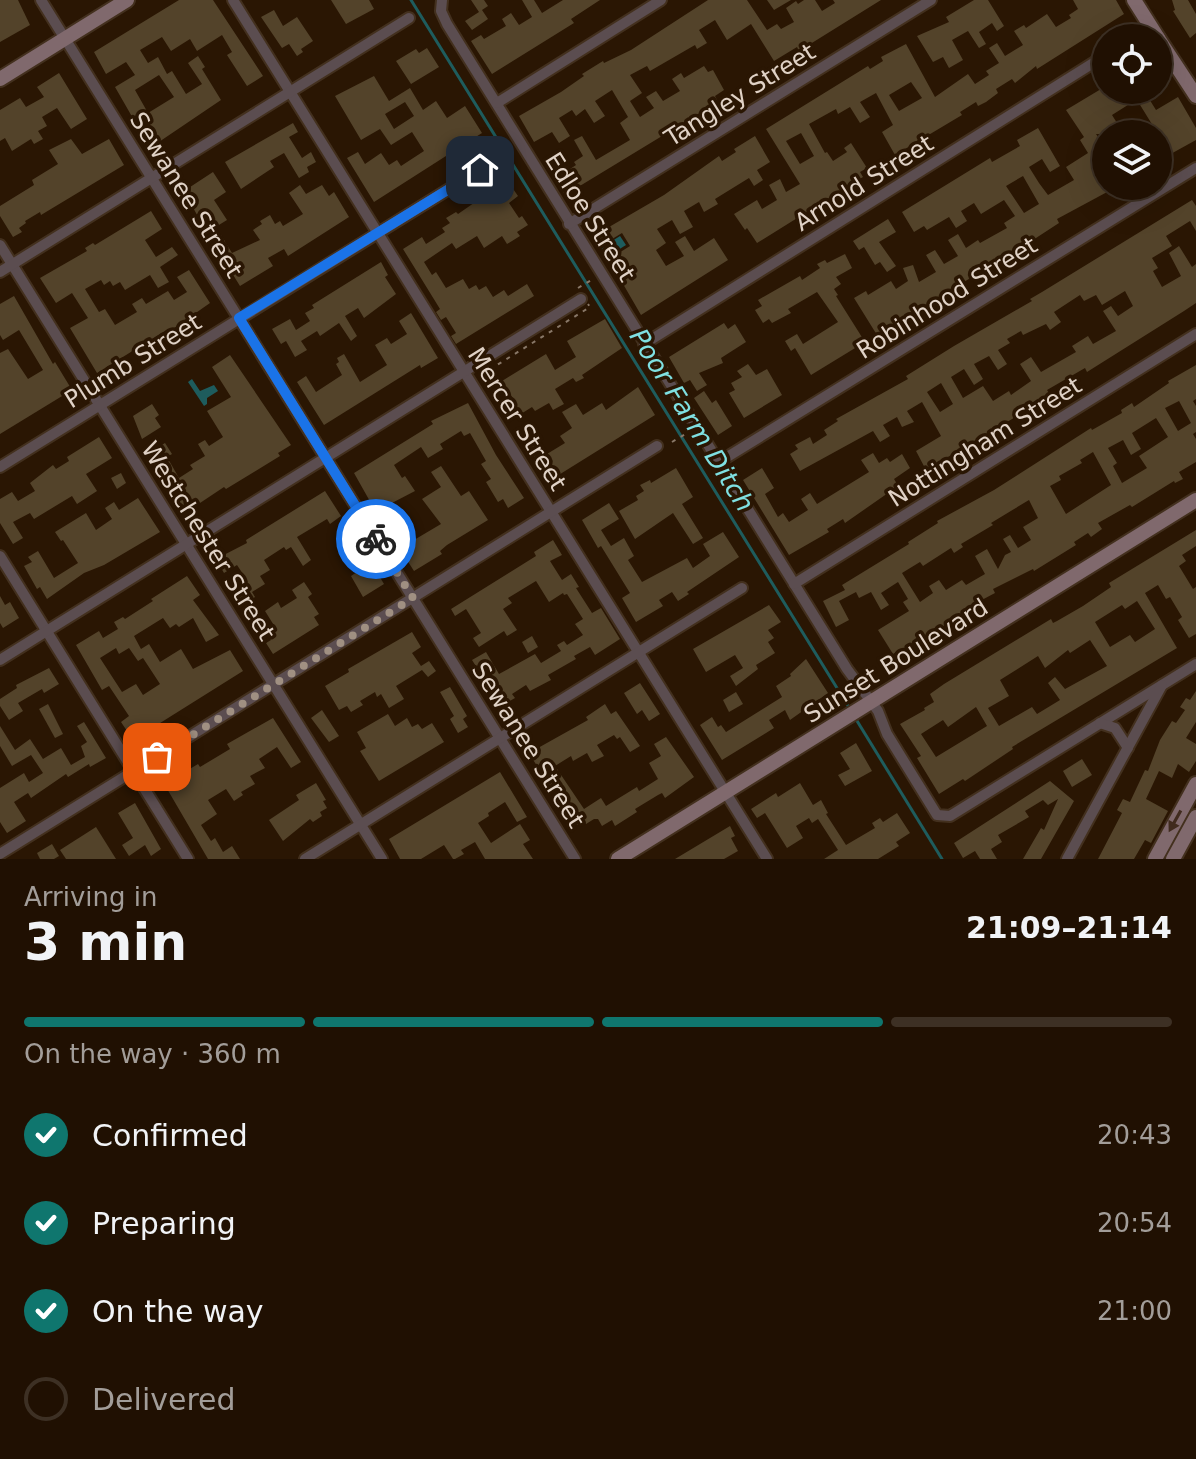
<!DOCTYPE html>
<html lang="en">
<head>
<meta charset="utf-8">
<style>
	body { margin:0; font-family:"DejaVu Sans",sans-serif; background:#28190c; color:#f1f3f6; height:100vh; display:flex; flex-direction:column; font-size:30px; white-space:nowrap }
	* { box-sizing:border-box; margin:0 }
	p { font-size:26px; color:#a29d99 }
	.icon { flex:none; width:44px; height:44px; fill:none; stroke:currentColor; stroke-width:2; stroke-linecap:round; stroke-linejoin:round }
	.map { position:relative; height:859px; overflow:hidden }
	.panel { display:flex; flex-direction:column; background:#201002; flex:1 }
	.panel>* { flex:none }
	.buttons { position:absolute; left:1092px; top:24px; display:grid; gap:16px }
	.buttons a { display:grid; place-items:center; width:80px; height:80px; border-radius:50%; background:#201002; box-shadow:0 8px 32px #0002,0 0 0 2px #3d3024; font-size:40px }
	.pin { position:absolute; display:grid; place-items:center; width:68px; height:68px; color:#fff; margin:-34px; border-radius:16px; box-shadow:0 4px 12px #0006 }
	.courier { position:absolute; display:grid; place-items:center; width:80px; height:80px; margin:-40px; border:6px solid #1a73e8; border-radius:50%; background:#fff; color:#222; box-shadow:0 2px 10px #0007 }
	.head em { font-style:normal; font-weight:800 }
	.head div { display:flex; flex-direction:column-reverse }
	.head { display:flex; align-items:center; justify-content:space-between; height:136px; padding:0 24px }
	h1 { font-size:52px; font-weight:800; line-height:60px }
	.bar { display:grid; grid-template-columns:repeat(4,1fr); gap:12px 8px; align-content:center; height:96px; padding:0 24px }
	.bar i { height:10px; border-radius:6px; background:#3d3024 }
	.bar .current { background:#0f766e }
	.bar p { grid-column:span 4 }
	ol { padding:0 24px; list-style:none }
	li { display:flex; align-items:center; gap:24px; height:88px }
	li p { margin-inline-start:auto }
	li .icon { padding:8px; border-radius:50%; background:#0f766e; color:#fff; stroke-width:4 }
	li:last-child { color:#a29d99 }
	li i { width:44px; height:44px; border:4px solid #3d3024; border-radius:50% }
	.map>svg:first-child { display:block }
	.water { fill:#1e5c5d }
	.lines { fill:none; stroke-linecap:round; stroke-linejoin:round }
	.stream { stroke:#1e5c5d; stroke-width:3 }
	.building { fill:#53432a; fill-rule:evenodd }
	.street-casing { stroke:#43301e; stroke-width:14 }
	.secondary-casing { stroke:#43301e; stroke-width:18 }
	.path { stroke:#887767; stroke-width:2; stroke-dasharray:4 6; stroke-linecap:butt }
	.street { stroke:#5b4d50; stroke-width:10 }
	.secondary { stroke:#80696d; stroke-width:14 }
	.oneway { fill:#402b1e }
	.done { stroke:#a09082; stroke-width:8; stroke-dasharray:0 14.4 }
	.route { stroke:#1a73e8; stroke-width:10 }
	.labels { text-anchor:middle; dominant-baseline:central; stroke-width:7; stroke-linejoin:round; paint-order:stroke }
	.street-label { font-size:24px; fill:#e0d2c6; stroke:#2a1603 }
	.water-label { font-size:26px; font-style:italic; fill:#7fe0e2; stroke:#2a1603 }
</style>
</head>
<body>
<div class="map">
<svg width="1196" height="859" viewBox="0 0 1196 859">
	<rect width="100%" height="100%" fill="#2a1603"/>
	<g class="water">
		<path d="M620 236 626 245 607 257 601 248Z"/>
		<path d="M192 379 200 391 214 385 218 391 207 398V404L204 406 188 382Z"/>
	</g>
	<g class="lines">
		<g class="stream">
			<path d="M411 0 850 709"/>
			<path d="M854 716 942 859"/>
		</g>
	</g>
	<g class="building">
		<path d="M0 0H18L30 25 0 42Z"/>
		<path d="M179 0H213L263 76 247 86 227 55 232 52 222 35 197 51 190 39 171 51 162 37 140 50 148 63 158 57 167 74 172 71 186 94 202 84 188 63 198 56 205 67 202 69 221 100 150 148 115 87 135 75 126 62 106 74 94 52ZM159 75 174 97 148 113 135 90Z"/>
		<path d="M331 0H369L374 9 346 24Z"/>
		<path d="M471 0H484L488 6 482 10 488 19 472 30 465 21 479 12Z"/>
		<path d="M522 0H534L542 13 563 0H600L571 19 574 23 492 74 471 41 481 35 484 39 506 26 502 19 511 13 519 25 532 17Z"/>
		<path d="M708 0H747L767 30 777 24 781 29 794 22 786 8 796 1 798 4 804 0H815L822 11 835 3 833 0H881L799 51 797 47 774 61 751 24 727 40 715 20 699 30 707 43 697 49 695 45 650 71 647 66 630 75 642 93 630 101 640 117 654 108 646 97 656 91 663 101 680 91 672 79 681 73 684 78 704 66 708 72 713 70 724 90 715 96 718 102 565 195 555 179 576 165 574 162 583 156 574 140 582 136 596 160 630 140 620 123 628 117 612 90 595 101 605 116 594 123 585 109 576 116 572 110 559 118 570 136 559 143 552 132 534 142 519 116 561 92 584 76 582 74 603 61 604 63 631 50Z"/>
		<path d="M767 0H791L774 10Z"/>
		<path d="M974 0H988L1004 26 997 31 992 23 979 32 986 44 979 48 968 31 952 40 963 60 949 68 943 57 933 62 917 36 949 22 946 17Z"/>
		<path d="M1073 0H1116L1124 14 1037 69 1036 66 1015 83 1012 79 996 89 998 93 986 102 978 106 976 102 960 112 962 115 895 155 882 132 893 125 876 93 860 102 870 117 860 123 850 107 838 114 836 109 809 124 825 153 827 152 833 161 847 152 844 148 851 143 867 168 860 172 863 177 757 243 747 228 745 230 734 214 757 200 762 209 777 200 769 185 780 179 786 192 800 184 766 129 868 66 870 69 883 61 881 57 906 44 935 97 968 74 975 84 989 75 986 71 999 63 989 48 997 43 1005 56 1023 45 1014 31 1024 25 1026 28 1047 14 1056 27 1071 18 1069 15 1078 9ZM911 82 922 98 899 111 889 95ZM801 133 814 156 800 164 786 141Z"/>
		<path d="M1172 0H1188L1196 14V33L1190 38 1173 11 1175 10Z"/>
		<path d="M274 10 283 26 297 17 313 41 301 49 303 52 297 56 289 44 282 48 261 17Z"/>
		<path d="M427 48 439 67 411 84 396 61 416 49 419 53Z"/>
		<path d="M59 73 87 119 71 129 57 108 42 117 47 126 38 131 43 139 34 144 31 139 12 151 5 138 0 141V110L20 98 26 107 44 97 37 87Z"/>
		<path d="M374 76 389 101 410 88 423 110 436 101 447 118 465 106 482 133 374 202 347 158 358 152 365 164 381 153 389 165 397 160 401 166 424 151 412 132 391 145 380 129 361 140 335 96ZM405 102 414 116 394 129 385 114Z"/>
		<path d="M1106 86V90H1135L1139 98 1112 115 1124 134H1096L1100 140 1096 143 1106 158V180L1103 182 1109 191 1057 219 1059 223 1036 238 877 335 854 298 866 291 868 295 891 281 896 289 908 281 903 268 913 265 919 282 936 272 926 255 935 250 944 264 958 256 948 240 958 234 966 248 978 240 980 243 1007 228 1004 223 1015 216 1004 200 981 214 974 203 961 211 967 221 956 228 949 217 927 230 924 226 914 232 902 212 990 158 992 162 1020 146 1017 140 1038 128 1060 166 1050 172 1042 159 1029 167 1039 183 1048 195 1074 180 1066 167 1088 153 1080 140 1084 137 1066 110ZM1023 176 1039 204 1024 213 1006 186Z"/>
		<path d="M1146 94 1156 110 1178 97 1196 128V140L1158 161V134L1137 100Z"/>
		<path d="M293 123 298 132 289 137 302 158 311 152 316 162 307 167 309 172 299 178 284 153 270 161 274 167 241 189 225 162Z"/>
		<path d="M755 136 770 162 757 170 763 180 754 186 749 178 715 199 718 204 704 212 699 202 684 211 693 227 680 234 672 220 657 229 666 243 656 250 666 266 684 256 675 242 685 236 694 251 714 238 728 260 641 315 619 277 625 274 614 256 630 246 622 233 604 244 597 234 664 195 719 156 722 161 736 152 734 149Z"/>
		<path d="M71 139 82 154 109 139 124 165 41 215 40 212 25 221 26 223 19 228 22 232 13 237 0 216V206L34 185 32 180 58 164 49 150Z"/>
		<path d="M213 172 226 192 214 200 227 220 214 228 209 220 202 224 184 191Z"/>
		<path d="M507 180 518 196 509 203 519 218 522 216 528 225 517 232 520 236 507 244 502 236 484 248 477 236 456 249 452 243 424 262 432 275 436 272 446 288 463 279 469 289 476 285 479 290 486 286 493 297 504 290 508 296 527 284 534 296 456 344 451 336 456 333 446 317 441 320 436 312 440 309 403 249 422 237 426 244 445 232 442 228 450 223 446 218 456 212 458 214Z"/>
		<path d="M300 185 306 194 322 185 329 196 334 192 349 217 288 256 284 249 268 258 273 266 240 286 212 241 221 235 232 253 260 240 253 230 262 224 260 221 270 215 275 224 280 221 283 226 303 214 289 193Z"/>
		<path d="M1192 200 1196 206V231L1190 221 1166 236 1172 246 1152 258 1158 268 1153 271 1162 287 1181 276 1169 253 1179 246 1192 267 1196 264V303L1184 311 1087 372 1085 368 1047 390 1049 393 1021 411 1022 413 926 470 916 451 941 436 922 402 907 411 914 422 902 427 897 417 883 425 890 436 880 442 873 431 800 471 790 454 798 449 795 445 810 437 813 444 827 435 824 430 838 421 836 419 908 379 906 376 954 346 1032 301 1030 299 1042 292ZM1125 291 1133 306 1118 316 1111 306 1103 311 1116 331 1093 344 1088 336 1072 346 1076 352 1041 372 1031 357 1020 364 1031 381 1011 395 1009 391 993 401 983 386 963 398 951 377 964 369 974 385 983 379 974 364 989 356 998 370 1007 364 998 350 1010 343 1007 339 1021 331 1023 335 1046 324 1050 330 1061 322 1054 312 1080 295 1084 301 1096 295 1102 305ZM941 383 953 404 940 412 927 392Z"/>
		<path d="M151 211 162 229 145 240 156 257 172 247 178 255 160 267 169 282 158 288 150 275 125 290 120 282 113 286 110 281 104 285 101 280 85 289 99 312 105 309 115 325 137 312 132 304 142 298 146 304 168 291 174 300 187 292 177 277 189 270 210 303 170 331 168 329 97 373 70 328 88 318 72 293 56 303 40 278 87 251 85 248 93 243 95 245Z"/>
		<path d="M888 219 896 232 879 242 896 266 887 272 880 262 875 265 864 247 859 250 853 241Z"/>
		<path d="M845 254 852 268 836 277 841 284 834 289 838 295 836 296 865 342 811 375 795 348 791 351 785 341 797 334 803 344 838 322 817 292 788 309 791 313 772 323 769 319 763 323 755 310 762 306 758 300 800 276 802 280 820 268 817 264 825 260 827 263Z"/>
		<path d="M381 262 388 275 385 277 396 294 364 318 358 308 345 316 357 336 351 341 339 323 320 336 317 331 301 341 307 350 295 357 286 341 281 344 272 329 290 319 296 330 310 321 305 313 314 308 312 305Z"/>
		<path d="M14 296 53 364 55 362 72 390 0 434V353L8 349 28 379 43 370 19 330 3 340 0 335V304Z"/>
		<path d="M411 313 438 358 421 368 420 365 324 425 297 382 306 376 316 392 342 375 336 364 339 362 337 358 344 354 360 382 387 365 375 345 387 338 391 344 407 334 399 321Z"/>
		<path d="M605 319 622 348 582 375 584 378 576 382 573 378 555 389 564 404 553 410 549 403 535 411 532 407 516 417 508 403 514 400 502 381 546 354 555 370 576 357 567 341Z"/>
		<path d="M724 323 728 329 735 324 746 342 721 358 723 363 699 373 707 385 697 391 690 380 684 383 669 357Z"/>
		<path d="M230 355 291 445 278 453 280 456 226 489 224 487 185 513 149 453 165 443 172 454 167 457 179 478 193 469 190 465 205 456 198 444 205 440 209 446 223 437 207 411 231 397 212 367Z"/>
		<path d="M748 364 756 375 767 369 782 395 744 418 729 393 735 390 731 383 742 377 737 371Z"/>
		<path d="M1196 365V399L1193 401 1196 406V432L1193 434 1196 439V462L1179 472 1183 479 1175 483 1174 481 1132 507 1130 505 1098 523 1102 529 1091 537 1088 533 1074 542 1076 545 1034 571 1033 569 993 589 995 593 978 602 980 605 901 654 898 651 893 654 878 630 909 611 903 602 908 599 898 582 881 593 889 605 881 610 871 592 859 598 856 592 839 601 849 620 836 627 823 601 845 590 842 585 909 544 908 542 938 523 937 521 994 490 1091 428 1092 430 1122 413 1121 410 1132 403 1134 407 1169 383 1168 381ZM1179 401 1191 423 1178 431 1165 408ZM1156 418 1168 437 1139 456 1147 468 1122 483 1113 466 1117 463 1108 448 1123 440 1131 455 1141 449 1132 433ZM1093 452 1111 485 1066 514 1050 486 1061 480 1059 476 1082 463 1080 460ZM1029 500 1038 518 1023 527 1031 540 1018 548 1010 535 1003 539 1011 552 1005 555 998 569 987 549 975 556 985 574 966 585 962 580 946 590 939 580 929 586 933 593 920 602 902 573 920 562 923 566 951 548 954 553 963 547 961 544 993 525 991 523Z"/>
		<path d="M638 387 655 415 549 481 524 440 534 433 547 454 565 443 560 436 572 428 562 412 576 404 583 415 602 403 606 410Z"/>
		<path d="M704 391 712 403 716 400 732 426 718 435 694 398Z"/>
		<path d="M468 403 496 455 524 498 508 508 503 499 498 502 486 482 491 479 481 464 486 461 470 433 464 436 461 431 440 444 443 449 428 458 421 447 394 465 402 478 405 476 415 491 390 504 414 540 441 524 422 499 441 487 431 472 441 466 461 496 469 491 488 520 447 545 440 551 442 554 414 571 403 554 407 551 401 539 385 514 383 515 380 510 376 512 354 473 433 424 431 421Z"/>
		<path d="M152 404 159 415 155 418 161 427 142 439 133 416Z"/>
		<path d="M99 437 112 458 86 474 97 491 77 504 72 496 34 519 30 513 13 522 23 538 13 544 0 523V499L12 492 18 501 35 491 30 483 53 465 56 469 69 461 67 457Z"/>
		<path d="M873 453 879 463 887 458 890 462 902 454 910 468 894 479 900 489 889 496 888 493 845 523 843 519 827 529 829 532 789 555 743 480 762 468 774 488 765 494 778 517 783 513 789 522 808 510 801 499 810 493 817 504 869 472 861 460Z"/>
		<path d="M676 468 693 497 682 504 703 538 693 544 673 513 635 539 619 511 638 500 636 496 644 491 640 485 650 480 651 483Z"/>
		<path d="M121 473 126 483 117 489 111 478Z"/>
		<path d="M325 491 341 516 330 524 327 519 297 537 311 560 303 566 291 547 286 550 284 547 264 560 270 570 260 576 265 584 252 592 255 597 244 604 232 589 247 580 237 565 224 573 216 559 247 543 246 540Z"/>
		<path d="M138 498 160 532 104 565 84 573 47 599 40 587 37 589 24 566 32 562 28 557 38 551 54 578 78 563 63 540 61 541 55 532 86 513 96 530 112 519 105 508 114 502 119 510Z"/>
		<path d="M609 503 619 519 601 530 611 546 624 538 634 556 628 560 642 582 687 558 693 568 710 556 703 544 723 532 739 557 687 592 689 594 678 601 672 592 659 600 663 606 636 622 622 598 630 593 601 546 598 548 582 520Z"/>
		<path d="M1196 530V546L1182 555 1186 561 1179 566 1193 589 1196 587V634L1189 638 1178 620 1182 617 1170 597 1166 599 1158 585 1145 593 1177 648 1012 747 1013 749 965 781 963 779 939 794 917 758 921 756 900 724 925 710 924 708 934 702 930 694 944 684 1051 619 1053 623 1057 621 1083 606 1111 587 1109 583ZM1137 601 1155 629 1135 642 1130 635 1110 647 1095 622 1122 605 1125 609ZM1090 640 1107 666 1065 689 1055 677 1048 683 1060 700 1037 714 1032 707 999 726 988 708 1009 696 1000 680 1038 656 1045 668 1068 650 1070 653ZM976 707 987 726 936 757 921 734 943 720 948 727Z"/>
		<path d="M553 540 562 555 550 561 562 580 571 574 579 587 576 588 592 613 601 608 620 639 595 655 590 647 574 656 576 659 548 675 551 680 530 691 526 685 512 694 515 698 501 706 472 660 486 652 499 674 535 654 541 663 561 651 557 645 564 641 567 645 583 635 575 624 583 619 567 594 564 595 563 593 549 602 536 581 508 598 512 603 503 609 517 630 507 636 504 631 479 647 473 638 481 633 466 609 455 616 451 609 536 556 534 552Z"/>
		<path d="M365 552 384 584 363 597 351 576 360 570 354 559Z"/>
		<path d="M187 576 200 595 193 600 219 635 206 642 193 618 179 627 176 624 170 628 163 618 134 636 141 649 149 644 160 662 181 649 193 669 230 650 243 671 133 740 121 722 129 716 109 686 102 690 76 645 99 631 103 638 118 629 114 622 123 617 125 619 153 601 151 599ZM116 648 119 654 129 648 138 661 143 658 160 684 143 695 136 684 122 692 100 658Z"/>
		<path d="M304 582 312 594 308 597 319 614 314 617 319 625 273 654 266 643 271 640 266 633 275 627 265 611 278 602 281 608 297 598 292 590Z"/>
		<path d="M0 596 5 605 10 602 19 618 3 628 0 623Z"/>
		<path d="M769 605 781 622 768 630 774 638 768 642 775 653 756 665 758 669 736 686 730 676 743 668 735 655 706 672 693 649Z"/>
		<path d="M412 632 421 647 412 653 421 666 429 661 436 671 428 677 422 670 396 686 404 699 389 708 381 694 377 697 375 692 360 701 363 705 351 712 347 706 339 710 325 686 349 672 348 669Z"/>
		<path d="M532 636 538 647 528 653 522 642Z"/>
		<path d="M806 659 828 693 790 720 785 710 769 720 774 728 722 760 700 725 712 717 718 727 721 725 726 732 782 697 776 686 791 676 790 674Z"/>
		<path d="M49 668 59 684 44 693 42 689 18 703 23 711 9 720 0 706V699L17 688 16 685Z"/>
		<path d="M640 683 660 714 649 721 642 710 637 714 624 693Z"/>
		<path d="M450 687 467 716 463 719 468 727 458 733 450 719 454 716 440 692Z"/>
		<path d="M1196 691V722L1186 738 1196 744V761L1189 772 1178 764 1172 778 1159 771 1146 799 1168 811 1151 843 1145 840 1134 859H1098L1122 813 1117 810 1123 799 1130 802 1145 770 1148 771 1160 740 1172 721 1176 723 1185 710 1180 707 1186 698 1190 700Z"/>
		<path d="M736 692 743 704 729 712 723 700Z"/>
		<path d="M48 704 63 734 55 738 39 709Z"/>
		<path d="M605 704 611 714 616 711 640 746 630 752 620 737 617 739 614 735 597 745 604 756 592 762 587 753 573 761 571 756 555 766 584 809 601 798 606 806 637 787 639 791 658 779 649 763 661 756 654 744 666 737 694 777 665 798 662 793 658 795 635 809 637 812 615 826 612 820 602 826 598 819H594L586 824 584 821 577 825 559 795 556 797 529 753 588 720 586 717Z"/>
		<path d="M322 710 339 736 329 742 311 718Z"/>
		<path d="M388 714 395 726 407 718 412 727 418 724 422 729 432 723 444 742 379 781 360 751 366 748 357 732Z"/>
		<path d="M273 718 301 762 291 768 277 747 259 759 265 768 250 776 255 784 241 792 243 795 234 801 226 789 208 800 217 814 201 825 211 841 215 838 223 852 232 846 240 859H208L166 787 185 776 183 773 198 764 200 767 230 749 227 744Z"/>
		<path d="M84 722 106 758 90 767 89 764 68 777 66 774 31 798 28 793 14 802 26 821 7 833 0 822V788L24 773 29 782 43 773 31 755 12 766 0 746V726L15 750 30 739 43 759 61 748 71 765 85 757 81 746 87 742 77 726Z"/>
		<path d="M856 743 872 771 845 786 838 775 850 769 840 753Z"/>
		<path d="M1082 759 1092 775 1072 787 1063 771Z"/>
		<path d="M500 772 527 817 517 822 505 802 488 813 489 816 478 823 491 843 520 824 530 840 523 844 533 859H485L475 842 461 850 464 854 455 859H453L444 845 421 859H400L389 839Z"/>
		<path d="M1050 781 1074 801 1041 859H1023L1041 828 1044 830 1058 799 1048 805 1043 800 1025 811 1029 817 998 835 1002 842 991 849 997 859H980L975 851 963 858 954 843Z"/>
		<path d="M316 783 326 800 323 801 327 808 320 812 322 816 313 822 310 819 283 841 269 820 299 800 296 795Z"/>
		<path d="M800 783 813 805 821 800 828 813 826 814 846 845 875 828 872 823 880 818 883 822 897 813 910 833 896 842 899 846 878 859H824L838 850 818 819 812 823 809 818 796 826 803 838 787 848 765 813 757 818 751 809 776 793 778 797Z"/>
		<path d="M135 803 161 849 151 856 145 845 129 856 122 845 133 838 118 813Z"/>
		<path d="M730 826 735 836 731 838 738 851 724 859H675Z"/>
		<path d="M96 827 116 859H66L60 850Z"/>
		<path d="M52 844 59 856 54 859H40L37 853Z"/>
	</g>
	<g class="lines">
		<defs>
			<g id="street">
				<path d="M41 0 575 859"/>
				<path d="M233 0 767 859"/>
				<path d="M442 0 441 11 447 24 847 669 878 711 887 734 937 815 950 816 1196 664"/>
				<path d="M1134 38 1151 27"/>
				<path d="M497 103 661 0"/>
				<path d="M569 224 931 0"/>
				<path d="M0 245 382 859"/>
				<path d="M0 272 409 18"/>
				<path d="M644 344 1106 55"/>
				<path d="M719 462 1196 168"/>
				<path d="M0 467 491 163"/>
				<path d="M0 556 188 859"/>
				<path d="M794 584 1196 334"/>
				<path d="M0 660 581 299"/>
				<path d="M1100 723 1115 728 1128 748"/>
				<path d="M0 854 657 446"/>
				<path d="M305 859 742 588"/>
				<path d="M1067 859 1162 685"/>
			</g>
			<g id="secondary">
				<path d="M1134 0 1158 38"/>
				<path d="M1158 38 1196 96"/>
				<path d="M0 79 127 0"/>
				<path d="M618 859 1196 500"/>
				<path d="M1155 859 1196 784"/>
				<path d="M1173 859 1196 817"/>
			</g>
		</defs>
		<use href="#street" class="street-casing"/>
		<use href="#secondary" class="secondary-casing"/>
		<g class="path">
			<path d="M500 165 516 158"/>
			<path d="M578 288 593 279"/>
			<path d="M481 375 590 307 588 304"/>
			<path d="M672 442 689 432"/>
		</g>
		<use href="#street" class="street"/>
		<use href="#secondary" class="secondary"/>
	</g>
	<defs><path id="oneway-solid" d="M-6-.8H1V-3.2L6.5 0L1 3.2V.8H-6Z" transform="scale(2)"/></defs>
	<use class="oneway" href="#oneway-solid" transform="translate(1175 821) rotate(119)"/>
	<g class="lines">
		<path class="done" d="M157 757 413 598 376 539"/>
		<path class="route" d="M376 539 239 318 480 170"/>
	</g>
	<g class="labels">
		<g class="street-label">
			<text transform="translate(740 95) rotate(-32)">Tangley Street</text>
			<text transform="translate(864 183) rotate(-32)">Arnold Street</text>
			<text transform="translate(186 195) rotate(58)">Sewanee Street</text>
			<text transform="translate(590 217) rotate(58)">Edloe Street</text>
			<text transform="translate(947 298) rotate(-32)">Robinhood Street</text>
			<text transform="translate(133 361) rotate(-32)">Plumb Street</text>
			<text transform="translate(517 419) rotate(58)">Mercer Street</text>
			<text transform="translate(985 442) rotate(-32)">Nottingham Street</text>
			<text transform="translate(208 541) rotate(58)">Westchester Street</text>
			<text transform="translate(896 661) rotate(-32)">Sunset Boulevard</text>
			<text transform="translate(528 745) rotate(58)">Sewanee Street</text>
		</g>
		<g class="water-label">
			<text transform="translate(692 420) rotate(58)">Poor Farm Ditch</text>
		</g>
	</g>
</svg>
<div class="buttons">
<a><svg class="icon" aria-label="locate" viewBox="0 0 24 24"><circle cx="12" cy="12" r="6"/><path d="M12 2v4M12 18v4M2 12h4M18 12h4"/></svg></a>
<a><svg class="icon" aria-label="layers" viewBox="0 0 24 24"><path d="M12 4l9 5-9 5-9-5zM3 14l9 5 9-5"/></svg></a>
</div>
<div class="pin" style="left:157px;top:757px;background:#ea580c"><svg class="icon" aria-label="bag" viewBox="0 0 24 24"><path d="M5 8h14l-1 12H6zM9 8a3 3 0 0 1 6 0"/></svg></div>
<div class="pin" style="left:480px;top:170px;background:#1f2937"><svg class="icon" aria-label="home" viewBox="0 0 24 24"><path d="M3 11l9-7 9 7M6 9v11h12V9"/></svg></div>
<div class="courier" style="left:376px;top:539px"><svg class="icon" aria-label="bike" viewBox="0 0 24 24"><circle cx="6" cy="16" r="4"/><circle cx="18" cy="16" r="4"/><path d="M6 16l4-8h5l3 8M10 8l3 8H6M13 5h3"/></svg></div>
</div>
<section class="panel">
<div class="head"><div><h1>3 min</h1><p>Arriving in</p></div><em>21:09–21:14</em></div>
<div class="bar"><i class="current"></i><i class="current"></i><i class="current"></i><i></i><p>On the way · 360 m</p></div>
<ol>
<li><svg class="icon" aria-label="check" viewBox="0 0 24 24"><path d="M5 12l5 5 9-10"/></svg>Confirmed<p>20:43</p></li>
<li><svg class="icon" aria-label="check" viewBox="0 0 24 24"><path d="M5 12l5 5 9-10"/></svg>Preparing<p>20:54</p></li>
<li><svg class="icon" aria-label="check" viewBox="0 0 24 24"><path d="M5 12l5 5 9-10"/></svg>On the way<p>21:00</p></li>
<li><i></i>Delivered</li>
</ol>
</section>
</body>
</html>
